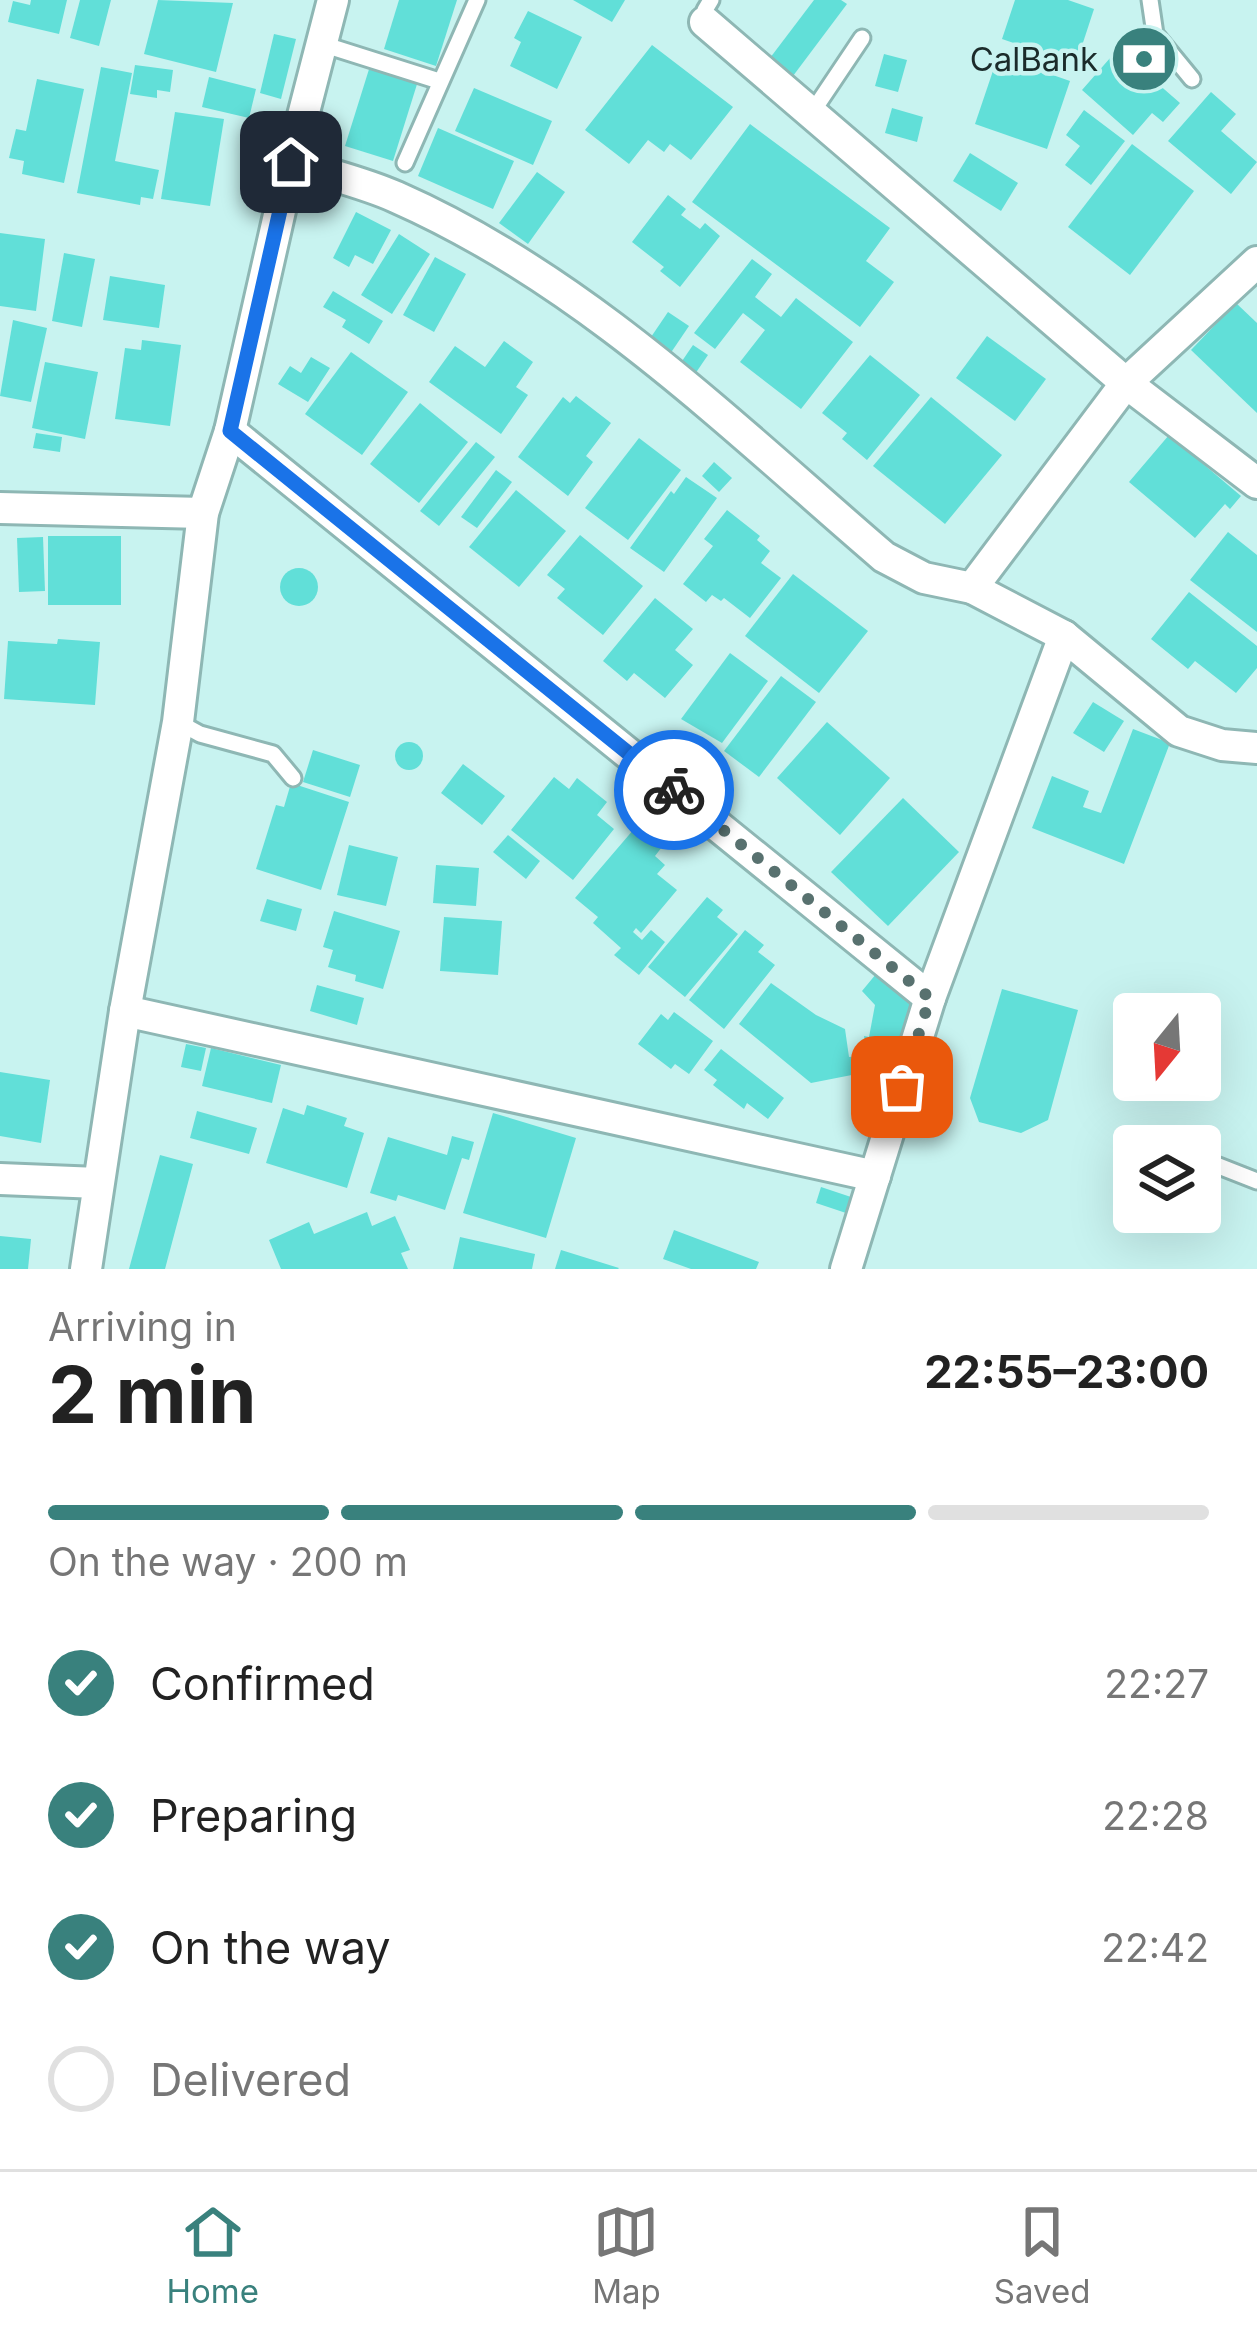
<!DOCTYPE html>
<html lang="en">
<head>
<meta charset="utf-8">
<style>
	body { margin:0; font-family:Inter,sans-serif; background:#f6f6f6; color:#222; height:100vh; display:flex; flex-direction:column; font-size:45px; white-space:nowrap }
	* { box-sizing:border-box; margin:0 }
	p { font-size:39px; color:#767676 }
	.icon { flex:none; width:66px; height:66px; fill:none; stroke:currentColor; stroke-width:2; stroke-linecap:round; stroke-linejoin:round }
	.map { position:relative; height:1269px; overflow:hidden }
	.panel { display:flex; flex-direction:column; background:#fff; flex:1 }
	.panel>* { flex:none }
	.needle { width:78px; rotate:198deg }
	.buttons { position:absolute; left:1113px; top:993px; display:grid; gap:24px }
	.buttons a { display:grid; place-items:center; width:108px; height:108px; border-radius:12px; background:#fff; box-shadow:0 12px 48px #0002; font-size:60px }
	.pin { position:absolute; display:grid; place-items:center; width:102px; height:102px; color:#fff; margin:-51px; border-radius:24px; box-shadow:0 6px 18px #0006 }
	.courier { position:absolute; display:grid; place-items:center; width:120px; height:120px; margin:-60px; border:9px solid #1a73e8; border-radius:50%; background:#fff; color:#222; box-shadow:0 3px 15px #0007 }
	.overview em { font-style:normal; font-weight:700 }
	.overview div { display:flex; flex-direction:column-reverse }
	.overview { display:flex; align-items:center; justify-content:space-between; height:204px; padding:0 48px }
	h1 { font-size:78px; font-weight:700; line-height:90px }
	.bar { display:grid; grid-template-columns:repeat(4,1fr); gap:18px 12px; align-content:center; height:144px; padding:0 48px }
	.bar i { height:15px; border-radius:9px; background:#e0e0e0 }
	.bar .selected { background:#39817d }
	.bar p { grid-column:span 4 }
	ol { padding:0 48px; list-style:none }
	li { display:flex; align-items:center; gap:36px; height:132px }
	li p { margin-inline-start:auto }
	li .icon { padding:12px; border-radius:50%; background:#39817d; color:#fff; stroke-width:4 }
	li:last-child { color:#767676 }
	li i { width:66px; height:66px; border:6px solid #e0e0e0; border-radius:50% }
	.tab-bar { display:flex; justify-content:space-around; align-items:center; height:168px; border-top:3px solid #e0e0e0; background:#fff; font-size:33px; color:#767676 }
	.tab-bar a { display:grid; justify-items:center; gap:6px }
	.tab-bar .selected { color:#39817d }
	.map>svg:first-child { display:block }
	.building { fill:#61dfd8 }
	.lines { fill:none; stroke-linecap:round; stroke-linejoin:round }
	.lane-casing { stroke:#8eb7b4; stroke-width:21 }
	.street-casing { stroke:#8eb7b4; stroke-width:36 }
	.lane { stroke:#fff; stroke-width:15 }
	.street { stroke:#fff; stroke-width:30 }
	.done { stroke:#58716f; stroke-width:12; stroke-dasharray:0 21.6 }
	.route { stroke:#1a73e8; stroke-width:15 }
	.labels { text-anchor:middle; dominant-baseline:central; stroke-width:9; stroke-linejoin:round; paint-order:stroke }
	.poi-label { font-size:33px; fill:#1b2b2a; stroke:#c8f3f0; text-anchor:end }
</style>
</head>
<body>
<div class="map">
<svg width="1257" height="1269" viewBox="0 0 1257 1269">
	<rect width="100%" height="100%" fill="#c8f3f0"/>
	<g class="building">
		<path d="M31 0H67L59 34 8 22 13 1 30 5Z"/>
		<path d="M80 0H111L99 46 70 38Z"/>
		<path d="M158 0 233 3 216 72 144 54Z"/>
		<path d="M399 0H457L436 66 384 49Z"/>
		<path d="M573 0H625L612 22Z"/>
		<path d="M814 0H841L847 4 793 76 770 58Z"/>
		<path d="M1015 0H1068L1094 9 1076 64 1002 39Z"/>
		<path d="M528 11 582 37 557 89 510 66 521 42 514 38Z"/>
		<path d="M274 34 296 39 281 99 260 93Z"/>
		<path d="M652 45 733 107 691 160 670 144 664 152 648 140 629 164 585 130Z"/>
		<path d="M1118 49 1180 103 1163 122 1152 113 1133 135 1082 90Z"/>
		<path d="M884 54 907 60 898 92 875 86Z"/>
		<path d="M998 56 1070 81 1047 149 975 124Z"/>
		<path d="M135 65 173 70 170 92 157 90V98L130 94Z"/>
		<path d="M370 66 418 81 393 161 345 146Z"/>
		<path d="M101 67 132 73 115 161 159 170 153 199 141 197 140 205 77 193Z"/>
		<path d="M209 77 256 89 249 118 202 107Z"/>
		<path d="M37 79 84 89 64 183 22 174 24 161 9 158 16 129 26 131Z"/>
		<path d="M474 88 552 121 533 165 455 131Z"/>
		<path d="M1211 92 1236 114 1221 131 1257 162 1231 194 1168 141Z"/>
		<path d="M892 108 923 117 917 142 885 133Z"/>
		<path d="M1084 110 1125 141 1091 185 1065 165 1080 146 1066 135Z"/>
		<path d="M175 112 224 119 210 206 161 199Z"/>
		<path d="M750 124 890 228 866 261 894 282 860 327 692 202Z"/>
		<path d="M438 128 514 161 493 209 418 176Z"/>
		<path d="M1132 144 1194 191 1130 275 1068 227Z"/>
		<path d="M970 153 1018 183 1001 211 953 181Z"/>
		<path d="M537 172 565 192 528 244 499 223Z"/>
		<path d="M668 195 686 209 681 215 700 229 705 223 720 236 680 287 660 271 664 267 632 242Z"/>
		<path d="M356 212 391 230 373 264 355 255 349 267 333 258Z"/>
		<path d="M0 233 45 239 36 311 0 306Z"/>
		<path d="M399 234 430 254 392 314 361 295Z"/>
		<path d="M64 253 95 259 82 327 52 321Z"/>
		<path d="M435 257 466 274 434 332 403 315Z"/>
		<path d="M752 259 772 274 755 297 781 317 796 298 853 342 801 409 740 362 765 330 743 313 715 349 694 333Z"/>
		<path d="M110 276 165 285 159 328 103 320Z"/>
		<path d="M333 291 383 321 369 344 342 327 346 320 323 307Z"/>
		<path d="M1236 303 1257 323V413L1191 350Z"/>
		<path d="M668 312 689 326 670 354 649 340Z"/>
		<path d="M13 320 47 328 31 402 0 396Z"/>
		<path d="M987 336 1046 379 1015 421 956 378Z"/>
		<path d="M142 340 181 345 170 426 115 419 125 348 141 350Z"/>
		<path d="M504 341 533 362 516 387 528 395 501 434 429 382 455 346 485 367Z"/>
		<path d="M693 345 708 355 695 374 680 364Z"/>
		<path d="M351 352 408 392 362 455 305 414Z"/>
		<path d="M870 355 920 395 867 460 842 439 847 433 822 413Z"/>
		<path d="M311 357 330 368 308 402 278 384 290 366 301 373Z"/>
		<path d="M45 362 98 372 85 439 32 428Z"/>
		<path d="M576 396 611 423 586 456 593 462 568 496 518 457 563 397 570 403Z"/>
		<path d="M931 397 1002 455 945 524 873 466Z"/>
		<path d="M420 403 468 442 419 503 370 464Z"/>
		<path d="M36 433 62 437 60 452 33 448Z"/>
		<path d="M1169 435 1241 496 1230 509 1225 504 1195 538 1129 482Z"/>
		<path d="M639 438 681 470 628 540 585 508Z"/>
		<path d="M476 442 495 457 439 526 420 511Z"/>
		<path d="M714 462 732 478 719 492 702 476Z"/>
		<path d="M496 470 512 482 477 528 461 517Z"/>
		<path d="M686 477 717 498 664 572 630 548 671 491 674 494Z"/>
		<path d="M516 490 566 531 519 587 469 547Z"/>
		<path d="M727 510 760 536 757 540 770 551 761 563 781 578 750 618 724 598 721 601 712 595 706 602 683 584 713 546 704 539Z"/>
		<path d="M1228 532 1257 555V632L1190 580Z"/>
		<path d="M580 535 643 586 603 635 557 598 565 589 547 575Z"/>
		<rect x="48" y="536" width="73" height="69"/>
		<path d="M43 537 45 591 19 592 17 538Z"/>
		<circle cx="299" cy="587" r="19"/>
		<path d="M793 574 868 631 819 693 745 636Z"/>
		<path d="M1189 592 1257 646V668L1236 693 1195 661 1188 669 1151 639Z"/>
		<path d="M655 598 693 629 675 650 693 665 665 698 634 673 627 681 603 661Z"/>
		<path d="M58 639 100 642 95 705 4 699 8 641 57 644Z"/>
		<path d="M730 653 768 681 722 743 681 719Z"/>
		<path d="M781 676 816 702 759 777 724 751Z"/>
		<path d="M1093 702 1124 721 1104 752 1073 733Z"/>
		<path d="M827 722 890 778 840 835 777 778Z"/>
		<path d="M1133 729 1170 743 1124 864 1032 828 1052 776 1089 791 1083 807 1101 813Z"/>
		<circle cx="409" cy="756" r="14"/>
		<path d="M313 750 360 765 350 797 303 782Z"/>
		<path d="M463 764 505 796 482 825 441 793Z"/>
		<path d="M554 777 569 789 577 778 607 802 597 815 614 829 573 880 511 830Z"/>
		<path d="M291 783 349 802 321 890 256 869 276 805 284 807Z"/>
		<path d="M903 798 959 852 888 926 831 872Z"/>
		<path d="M640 822 665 843 655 856 665 865 657 874 677 890 641 933 636 928 633 932 642 940 651 930 665 942 639 975 614 955 621 948 593 923 598 917 575 898Z"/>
		<path d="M508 835 540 861 526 879 493 852Z"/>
		<path d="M349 845 398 857 386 906 337 895Z"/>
		<path d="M436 865 479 868 476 906 433 903Z"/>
		<path d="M707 897 723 910 717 917 738 934 685 997 648 967Z"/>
		<path d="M267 899 302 909 296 931 260 921Z"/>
		<path d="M334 911 400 931 383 989 355 981 356 975 328 967 333 950 323 947Z"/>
		<path d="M444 917 502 921 498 975 440 971Z"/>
		<path d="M745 930 764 945 758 952 775 965 724 1029 689 1000Z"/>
		<path d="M881 968 912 1004 896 1080 865 1079 867 1072 811 1083 739 1024 771 983 816 1015 845 1029 849 1057 867 1055 864 1036 869 1037 875 1005 862 991Z"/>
		<path d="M317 985 364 998 357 1025 310 1011Z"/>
		<path d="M1002 989 1078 1010 1048 1120 1021 1133 979 1122 970 1098Z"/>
		<path d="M674 1012 713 1041 689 1074 675 1064 671 1069 638 1044 661 1014 668 1020Z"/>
		<path d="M186 1044 206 1048 201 1071 181 1067Z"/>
		<path d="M211 1048 281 1065 272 1103 202 1086Z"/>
		<path d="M721 1049 784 1098 768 1119 747 1103 744 1109 713 1085 717 1080 704 1070Z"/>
		<path d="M0 1072 50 1080 41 1143 0 1136Z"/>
		<path d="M307 1105 347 1118 344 1126 364 1133 347 1188 266 1163 283 1108 304 1115Z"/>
		<path d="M197 1111 257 1128 249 1154 190 1138Z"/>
		<path d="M493 1113 576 1138 546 1238 463 1213Z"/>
		<path d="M452 1136 474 1142 469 1160 462 1158 445 1210 398 1195 396 1201 370 1193 388 1137 447 1155Z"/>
		<path d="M160 1155 193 1164 165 1269H129Z"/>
		<path d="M821 1187 854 1198 849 1214 816 1203Z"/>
		<path d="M367 1212 372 1226 395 1216 410 1250 401 1253 408 1269H281L269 1240 309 1222 314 1234Z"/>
		<path d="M674 1230 759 1262 756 1269H691L663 1259Z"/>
		<path d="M0 1236 31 1239 28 1269H0Z"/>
		<path d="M460 1237 535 1254 532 1269H453Z"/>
		<path d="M561 1250 619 1268 618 1269H555Z"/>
	</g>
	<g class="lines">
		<defs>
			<g id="lane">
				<path d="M1150 0 1155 34 1192 79"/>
				<path d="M705 22V10L711 0"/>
				<path d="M322 44 439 81"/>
				<path d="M813 111 862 38"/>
				<path d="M405 163 477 0"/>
				<path d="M178 722 200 734 273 754 293 778"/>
				<path d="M1206 1161 1257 1181"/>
			</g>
			<g id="street">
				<path d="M705 22 1126 383 1257 483"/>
				<path d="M291 162C325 174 363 182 396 197 584 280 730 425 884 557L924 578 972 588 1126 383 1257 262"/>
				<path d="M230 431 930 998"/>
				<path d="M0 508 203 513"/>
				<path d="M972 588 1064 636 1179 731 1222 745 1257 748"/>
				<path d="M125 1011 875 1176"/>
				<path d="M0 1179 98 1183"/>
				<path d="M86 1269 125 1011 178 722 203 513 230 431 291 162 333 0"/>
				<path d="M846 1269 930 998 1064 636"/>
			</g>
		</defs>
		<use href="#lane" class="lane-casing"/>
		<use href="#street" class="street-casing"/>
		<use href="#lane" class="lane"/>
		<use href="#street" class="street"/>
	</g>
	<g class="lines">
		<path class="done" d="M674 790 930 998 902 1087"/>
		<path class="route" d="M291 162 230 431 674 790"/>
	</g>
	<defs>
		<symbol id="bank-disc" viewBox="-11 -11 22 22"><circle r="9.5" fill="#39817d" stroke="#c8f3f0"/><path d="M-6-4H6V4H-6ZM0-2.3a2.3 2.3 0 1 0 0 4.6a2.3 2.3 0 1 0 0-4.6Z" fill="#fff"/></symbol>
	</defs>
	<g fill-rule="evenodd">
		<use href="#bank-disc" x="1106" y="21" width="76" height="76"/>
	</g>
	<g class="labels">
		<g class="poi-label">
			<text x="1098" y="59">CalBank</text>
		</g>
	</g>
</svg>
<div class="buttons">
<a><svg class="needle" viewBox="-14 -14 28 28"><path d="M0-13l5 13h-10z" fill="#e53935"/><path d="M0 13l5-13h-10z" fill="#767676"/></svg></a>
<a><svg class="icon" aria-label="layers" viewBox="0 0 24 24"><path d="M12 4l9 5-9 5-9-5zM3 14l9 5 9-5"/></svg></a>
</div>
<div class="pin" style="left:902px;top:1087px;background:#ea580c"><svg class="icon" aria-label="bag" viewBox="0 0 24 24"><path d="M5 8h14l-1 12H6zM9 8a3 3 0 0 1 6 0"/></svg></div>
<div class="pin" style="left:291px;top:162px;background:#1f2937"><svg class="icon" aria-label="home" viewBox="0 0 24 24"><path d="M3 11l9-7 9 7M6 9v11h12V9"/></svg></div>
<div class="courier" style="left:674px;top:790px"><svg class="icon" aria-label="bike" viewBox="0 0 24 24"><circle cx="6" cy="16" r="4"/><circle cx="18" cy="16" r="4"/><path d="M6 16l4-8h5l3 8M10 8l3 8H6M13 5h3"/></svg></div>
</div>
<section class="panel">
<div class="overview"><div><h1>2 min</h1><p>Arriving in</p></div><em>22:55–23:00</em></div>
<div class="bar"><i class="selected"></i><i class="selected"></i><i class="selected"></i><i></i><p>On the way · 200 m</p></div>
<ol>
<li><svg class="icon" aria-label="check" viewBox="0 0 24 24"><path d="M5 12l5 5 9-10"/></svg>Confirmed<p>22:27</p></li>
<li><svg class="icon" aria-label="check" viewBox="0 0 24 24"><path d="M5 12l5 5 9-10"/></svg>Preparing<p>22:28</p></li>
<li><svg class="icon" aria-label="check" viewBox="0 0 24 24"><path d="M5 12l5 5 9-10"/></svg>On the way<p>22:42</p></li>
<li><i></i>Delivered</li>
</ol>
</section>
<nav class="tab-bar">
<a class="selected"><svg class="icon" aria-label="home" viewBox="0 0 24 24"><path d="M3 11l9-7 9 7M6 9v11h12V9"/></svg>Home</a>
<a><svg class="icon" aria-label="map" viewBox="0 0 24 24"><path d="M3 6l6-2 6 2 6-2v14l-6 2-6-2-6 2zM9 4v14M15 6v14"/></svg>Map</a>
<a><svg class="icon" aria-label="saved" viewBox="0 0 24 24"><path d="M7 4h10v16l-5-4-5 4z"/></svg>Saved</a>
</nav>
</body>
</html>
